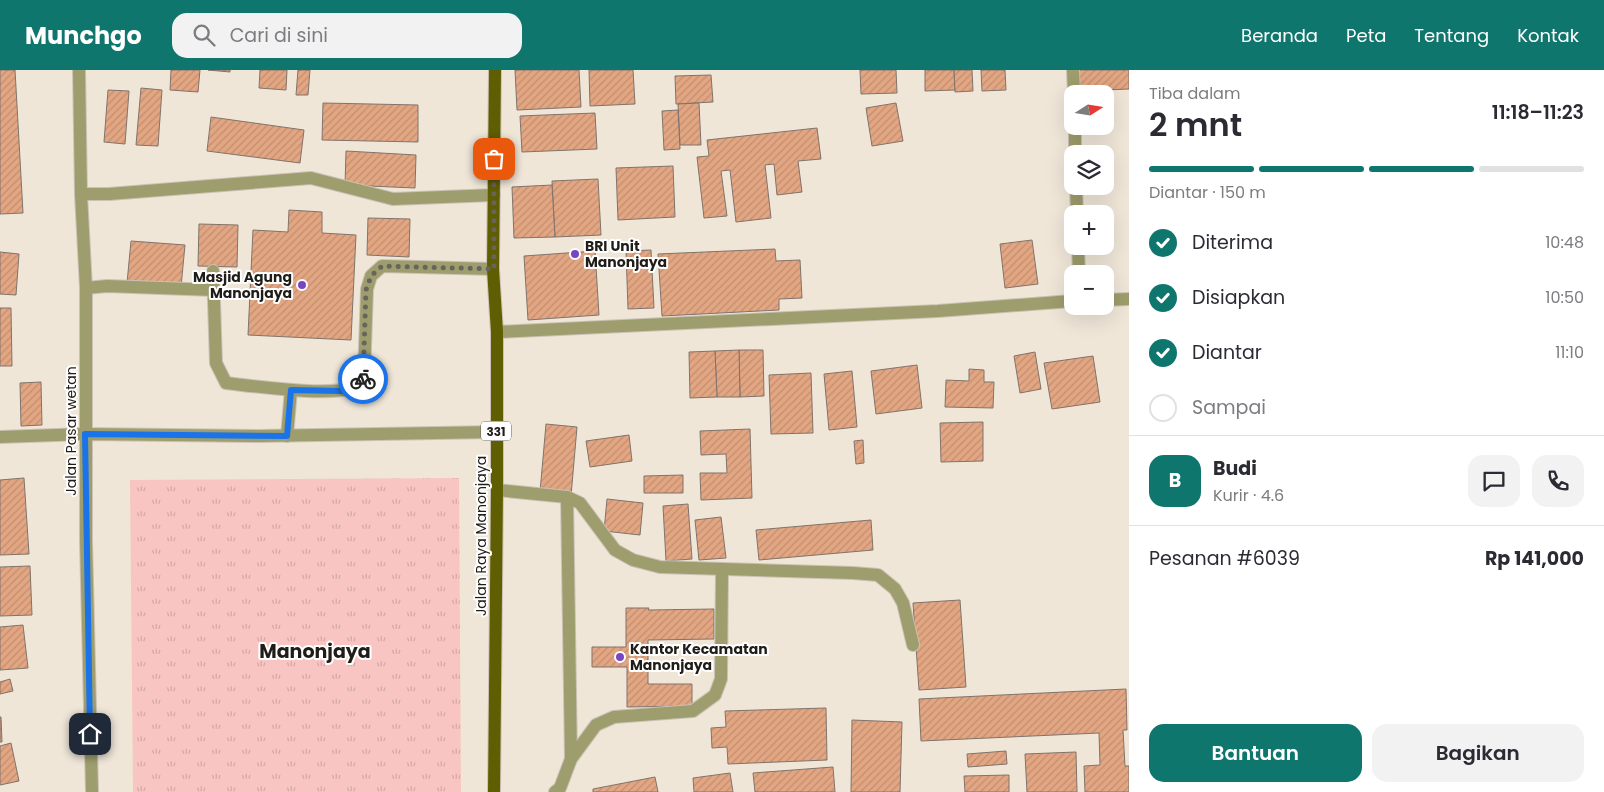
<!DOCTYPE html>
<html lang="id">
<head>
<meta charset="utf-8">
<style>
	body { margin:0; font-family:Poppins,sans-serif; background:#f2f2f3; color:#2b2b33; height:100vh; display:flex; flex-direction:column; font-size:19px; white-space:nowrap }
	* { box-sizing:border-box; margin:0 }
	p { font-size:16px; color:#7c7c81 }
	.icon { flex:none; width:28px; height:28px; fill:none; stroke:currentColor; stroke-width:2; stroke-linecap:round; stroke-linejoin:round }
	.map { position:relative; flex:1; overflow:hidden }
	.panel { display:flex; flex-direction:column; background:#fff; width:475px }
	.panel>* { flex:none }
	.needle { width:32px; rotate:78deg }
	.controls { position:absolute; left:1064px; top:15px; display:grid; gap:10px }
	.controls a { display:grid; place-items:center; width:50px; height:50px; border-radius:10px; background:#fff; box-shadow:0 5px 20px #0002; font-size:25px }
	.pin { position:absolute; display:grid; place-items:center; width:42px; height:42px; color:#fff; margin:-21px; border-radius:10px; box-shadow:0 2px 8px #0006 }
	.courier { position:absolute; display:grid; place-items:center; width:50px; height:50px; margin:-25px; border:4px solid #1a73e8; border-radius:50%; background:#fff; color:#222; box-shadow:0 1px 6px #0007 }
	.head em { font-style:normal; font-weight:600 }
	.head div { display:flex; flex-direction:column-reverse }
	.head { display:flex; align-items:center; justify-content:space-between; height:85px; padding:0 20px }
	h1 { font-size:32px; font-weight:600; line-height:38px }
	.bar { display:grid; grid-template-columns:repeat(4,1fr); gap:8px 5px; align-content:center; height:60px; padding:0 20px }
	.bar i { height:6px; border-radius:4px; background:#e1e1e2 }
	.bar .active { background:#0f766e }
	.bar p { grid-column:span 4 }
	.line { display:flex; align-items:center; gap:12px; padding:0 20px; border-top:1px solid #e1e1e2 }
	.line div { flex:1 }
	.round { display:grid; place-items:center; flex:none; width:52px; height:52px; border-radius:15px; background:#f2f2f3 }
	ol { padding:0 20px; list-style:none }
	li { display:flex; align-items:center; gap:15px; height:55px }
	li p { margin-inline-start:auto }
	li .icon { padding:5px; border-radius:50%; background:#0f766e; color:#fff; stroke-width:4 }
	li:last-child { color:#7c7c81 }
	li i { width:28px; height:28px; border:2px solid #e1e1e2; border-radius:50% }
	.action { display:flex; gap:10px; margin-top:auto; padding:10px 20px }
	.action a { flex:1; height:58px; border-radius:15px; background:#0f766e; color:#fff; font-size:20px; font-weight:600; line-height:58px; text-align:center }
	.action a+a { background:#f2f2f3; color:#2b2b33 }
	header { display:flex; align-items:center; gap:30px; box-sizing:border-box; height:70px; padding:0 25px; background:#0f766e; color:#fff }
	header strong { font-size:24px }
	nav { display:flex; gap:28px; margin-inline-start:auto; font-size:18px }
	.search { width:350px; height:45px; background:#f2f2f3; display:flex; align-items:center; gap:12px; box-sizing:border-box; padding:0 18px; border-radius:15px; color:#7c7c81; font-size:19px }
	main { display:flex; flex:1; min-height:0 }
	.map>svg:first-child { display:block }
	.grass { fill:url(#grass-tufts) }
	.building { fill:url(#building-hatch); stroke:#81736b }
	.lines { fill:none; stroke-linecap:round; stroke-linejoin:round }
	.service-casing { stroke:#cac2b5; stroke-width:14 }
	.minor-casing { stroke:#cac2b5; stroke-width:14 }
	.primary-casing { stroke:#cac2b5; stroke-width:14 }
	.service { stroke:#9d9d6d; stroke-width:12 }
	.minor { stroke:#9d9d6d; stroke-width:12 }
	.primary { stroke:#605e02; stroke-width:12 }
	.done { stroke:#68635b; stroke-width:5; stroke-dasharray:0 9 }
	.route { stroke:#1a73e8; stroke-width:6 }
	.poi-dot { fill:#7747bf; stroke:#fff; stroke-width:2 }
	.labels { text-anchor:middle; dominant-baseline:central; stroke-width:4; stroke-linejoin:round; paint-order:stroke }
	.shield { fill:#fff; stroke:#63615d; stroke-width:1 }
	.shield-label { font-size:12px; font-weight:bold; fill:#201d18 }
	.poi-label { font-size:14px; font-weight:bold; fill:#201d18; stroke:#fff; text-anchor:start }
	.street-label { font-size:14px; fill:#201d18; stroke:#fff }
	.district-label { font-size:19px; font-weight:bold; fill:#201d18; stroke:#fff }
</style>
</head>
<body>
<header>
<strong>Munchgo</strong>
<div class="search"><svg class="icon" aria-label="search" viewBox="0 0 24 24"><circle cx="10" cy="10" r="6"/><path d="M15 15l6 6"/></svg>Cari di sini</div>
<nav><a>Beranda</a><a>Peta</a><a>Tentang</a><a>Kontak</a></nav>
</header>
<main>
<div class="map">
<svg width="1129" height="722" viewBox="0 0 1129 722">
	<defs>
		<pattern id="grass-tufts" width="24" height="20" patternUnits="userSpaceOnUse" patternTransform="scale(1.25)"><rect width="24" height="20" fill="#f8c5c2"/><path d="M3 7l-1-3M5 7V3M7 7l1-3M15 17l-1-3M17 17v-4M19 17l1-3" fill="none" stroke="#d4a9a6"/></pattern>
		<pattern id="building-hatch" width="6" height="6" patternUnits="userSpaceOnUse" patternTransform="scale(1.25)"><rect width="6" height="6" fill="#e3a682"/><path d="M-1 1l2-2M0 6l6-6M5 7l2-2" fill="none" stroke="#c28e70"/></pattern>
	</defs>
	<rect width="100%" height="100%" fill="#efe6d8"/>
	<path class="grass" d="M459 408 461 722H133L130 410Z"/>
	<g class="building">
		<path d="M0 0H15L23 143 0 144Z"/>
		<path d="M171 0H200L198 22 170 20Z"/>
		<path d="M208 0H230V2Z"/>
		<path d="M260 0H287L286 20 259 18Z"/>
		<path d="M298 0H310L308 25H296Z"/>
		<path d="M515 0H579L581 37 517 40Z"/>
		<path d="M589 0H633L635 34 590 36Z"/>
		<path d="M860 0H896L897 23 861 24Z"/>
		<path d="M925 0H954L955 20 925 21Z"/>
		<path d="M954 0H972L973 21 955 22Z"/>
		<path d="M981 0H1005L1006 20 982 21Z"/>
		<path d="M1079 0H1129V19L1080 21Z"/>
		<path d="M711 5 713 32 676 34 675 6Z"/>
		<path d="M141 18 162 20 158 76 136 75Z"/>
		<path d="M108 20 129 21 125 74 104 72Z"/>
		<path d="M323 33 418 35V72L322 70Z"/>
		<path d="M699 33 701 75H680L678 34Z"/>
		<path d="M896 33 903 71 872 76 866 38Z"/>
		<path d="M678 40 680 79 664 80 662 41Z"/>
		<path d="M595 43 597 79 522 82 520 46Z"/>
		<path d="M211 47 304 60 300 93 207 81Z"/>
		<path d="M817 58 821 89 798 91 802 122 777 125 774 94 765 95 771 148 736 152 730 100 721 101 727 146 704 148 697 87 709 86 707 70Z"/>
		<path d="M346 81 416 85 415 118 345 115Z"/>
		<path d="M673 96 675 147 618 150 616 98Z"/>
		<path d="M598 109 601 165 555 167 552 111Z"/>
		<path d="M552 115 555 167 514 168 512 117Z"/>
		<path d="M289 140 322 142V163L356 165 351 270 248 265 253 160 288 162Z"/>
		<path d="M368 148 410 149 409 187 367 185Z"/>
		<path d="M199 154 238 155 237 197 198 196Z"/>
		<path d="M1032 170 1038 214 1005 218 1000 174Z"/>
		<path d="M131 171 185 175 181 217 127 213Z"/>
		<path d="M775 179 776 191 800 190 802 228 779 229V240L662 246 658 184Z"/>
		<path d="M651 180 654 238 628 239 626 181Z"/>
		<path d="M595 181 599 245 528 250 524 186Z"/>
		<path d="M0 182 19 184 16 225 0 224Z"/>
		<path d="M0 238H11L12 296H0Z"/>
		<path d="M739 280H763L764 326 740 327Z"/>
		<path d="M739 280 740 327H717L715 281Z"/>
		<path d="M715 281 717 327 690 328 689 282Z"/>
		<path d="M1035 282 1041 319 1020 323 1014 286Z"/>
		<path d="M1093 286 1100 332 1052 339 1044 293Z"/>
		<path d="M917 295 922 338 876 344 871 301Z"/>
		<path d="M969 299 984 300V312H994L993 338 945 337 946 310 969 311Z"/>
		<path d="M852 301 857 357 829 360 824 304Z"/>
		<path d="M811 303 813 363 771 364 769 305Z"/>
		<path d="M41 312 42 355 21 356 20 313Z"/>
		<path d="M983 352V391L941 392 940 353Z"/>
		<path d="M546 354 577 357 571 426 540 422Z"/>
		<path d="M750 359 752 428 701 430 700 403H727L726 384 701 385 700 361Z"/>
		<path d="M629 365 632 391 590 397 586 371Z"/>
		<path d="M863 370 864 393 856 394 854 371Z"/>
		<path d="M683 405V423H644V406Z"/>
		<path d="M24 408 29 484 0 485V410Z"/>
		<path d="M607 429 643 433 640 465 604 461Z"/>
		<path d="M688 434 692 489 666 491 663 436Z"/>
		<path d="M721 447 726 488 699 490 695 450Z"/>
		<path d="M871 450 873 480 759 490 756 460Z"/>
		<path d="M30 496 32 545 0 546V497Z"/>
		<path d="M960 530 966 617 919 620 913 533Z"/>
		<path d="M626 538H649L648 540 714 539V569L648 570V614H692V636L627 637V597H592V577H626Z"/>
		<path d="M23 555 28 598 0 600V557Z"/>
		<path d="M10 609 13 621 0 624V612Z"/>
		<path d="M1126 619 1127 660H1123L1125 696H1129V722H1085L1084 696 1100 695 1099 663 921 671 919 629Z"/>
		<path d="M826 638 827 690 728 694 727 677 712 678 711 658 726 657 725 641Z"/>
		<path d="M0 647H1L2 672H0Z"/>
		<path d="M852 650 902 652 900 722H851Z"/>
		<path d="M11 673 19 711 0 715V676Z"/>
		<path d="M1006 681 1007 694 968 697 967 684Z"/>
		<path d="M1076 682 1077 722H1027L1025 684Z"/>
		<path d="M833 697 835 722H755L753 703Z"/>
		<path d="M730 703 733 722H694L693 708Z"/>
		<path d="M1009 705V722H965L964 706Z"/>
		<path d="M655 707 658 722H593V719Z"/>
	</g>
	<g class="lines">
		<defs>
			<g id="service">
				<path d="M81 124H109L311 108 393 129 494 125"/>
				<path d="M213 201 216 293 226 313C253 316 335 328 357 316 359 314 362 310 364 307L367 219 371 206 382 196 493 199"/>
				<path d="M86 218 107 216 214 220"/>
				<path d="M287 366 291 320"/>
				<path d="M497 420 567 427 580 433 615 480 633 490 660 497 853 503 878 505 895 519 903 533 913 575"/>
				<path d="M567 427 571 689"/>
				<path d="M555 722 560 718 571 689 596 655 614 647 693 641 715 625 721 609 722 499"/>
			</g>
			<g id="minor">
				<path d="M79 0 81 124 86 218V470L92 722"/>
				<path d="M1073 0 1074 24"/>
				<path d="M1075 56V84"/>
				<path d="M1076 116 1077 144"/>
				<path d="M1078 176 1079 204"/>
				<path d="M1105 230 1129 229"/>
				<path d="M497 262 938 241 1072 231"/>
				<path d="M0 367 85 364 259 366 496 362"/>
			</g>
			<path id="primary" d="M494 722 497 420V262L493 199 495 0"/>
		</defs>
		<use href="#service" class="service-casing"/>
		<use href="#minor" class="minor-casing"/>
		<use href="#primary" class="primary-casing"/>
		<use href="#service" class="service"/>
		<use href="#minor" class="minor"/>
		<use href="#primary" class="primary"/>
	</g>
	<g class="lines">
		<path class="done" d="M363 309 366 220 371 206 382 196 494 199V89"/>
		<path class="route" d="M90 664 85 364 287 366 291 320 341 321 358 316 363 309"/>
	</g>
	<g class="poi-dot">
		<circle cx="575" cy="184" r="5"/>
		<circle cx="302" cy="215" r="5"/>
		<circle cx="620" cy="587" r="5"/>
	</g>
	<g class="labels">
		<rect class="shield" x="481" y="351.5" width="30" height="19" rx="4"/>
		<g class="shield-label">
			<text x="496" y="361">331</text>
		</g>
		<g class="poi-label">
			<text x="585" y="176">BRI Unit<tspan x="585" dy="16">Manonjaya</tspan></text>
			<text x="292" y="207" text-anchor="end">Masjid Agung<tspan x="292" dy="16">Manonjaya</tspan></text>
			<text x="630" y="579">Kantor Kecamatan<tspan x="630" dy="16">Manonjaya</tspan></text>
		</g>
		<g class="street-label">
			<text transform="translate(71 361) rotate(-90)">Jalan Pasar wetan</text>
			<text transform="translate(481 466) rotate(-90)">Jalan Raya Manonjaya</text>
		</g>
		<g class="district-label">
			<text x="315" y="581">Manonjaya</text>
		</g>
	</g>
</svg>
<div class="controls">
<a><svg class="needle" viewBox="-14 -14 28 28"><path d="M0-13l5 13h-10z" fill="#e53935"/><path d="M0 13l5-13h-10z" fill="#7c7c81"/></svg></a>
<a><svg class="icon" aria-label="layers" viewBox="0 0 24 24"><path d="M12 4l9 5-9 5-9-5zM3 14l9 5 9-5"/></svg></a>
<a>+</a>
<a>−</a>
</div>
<div class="pin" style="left:494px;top:89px;background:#ea580c"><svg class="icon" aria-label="bag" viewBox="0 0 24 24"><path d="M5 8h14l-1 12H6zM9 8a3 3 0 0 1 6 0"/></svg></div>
<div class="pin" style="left:90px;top:664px;background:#1f2937"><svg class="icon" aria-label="home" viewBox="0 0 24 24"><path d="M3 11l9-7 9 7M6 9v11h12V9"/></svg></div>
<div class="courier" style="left:363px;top:309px"><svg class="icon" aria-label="bike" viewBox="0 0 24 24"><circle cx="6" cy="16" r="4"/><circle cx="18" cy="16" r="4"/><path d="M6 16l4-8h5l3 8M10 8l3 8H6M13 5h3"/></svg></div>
</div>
<section class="panel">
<div class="head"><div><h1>2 mnt</h1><p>Tiba dalam</p></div><em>11:18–11:23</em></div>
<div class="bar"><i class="active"></i><i class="active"></i><i class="active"></i><i></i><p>Diantar · 150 m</p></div>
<ol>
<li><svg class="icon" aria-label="check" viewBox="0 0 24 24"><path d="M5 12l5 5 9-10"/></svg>Diterima<p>10:48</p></li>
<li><svg class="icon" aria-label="check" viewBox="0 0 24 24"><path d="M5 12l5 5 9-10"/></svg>Disiapkan<p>10:50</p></li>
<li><svg class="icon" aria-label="check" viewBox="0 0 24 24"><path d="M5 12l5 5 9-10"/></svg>Diantar<p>11:10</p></li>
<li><i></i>Sampai</li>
</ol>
<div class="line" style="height:90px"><b class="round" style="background:#0f766e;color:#fff">B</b><div><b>Budi</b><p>Kurir · 4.6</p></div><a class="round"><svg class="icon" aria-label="chat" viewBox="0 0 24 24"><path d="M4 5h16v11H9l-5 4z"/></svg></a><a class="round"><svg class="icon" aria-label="phone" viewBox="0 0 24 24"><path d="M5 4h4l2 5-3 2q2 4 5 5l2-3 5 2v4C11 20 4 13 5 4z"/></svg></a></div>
<div class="line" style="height:65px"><div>Pesanan #6039</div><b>Rp 141,000</b></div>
<div class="action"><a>Bantuan</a><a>Bagikan</a></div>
</section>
</main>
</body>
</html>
